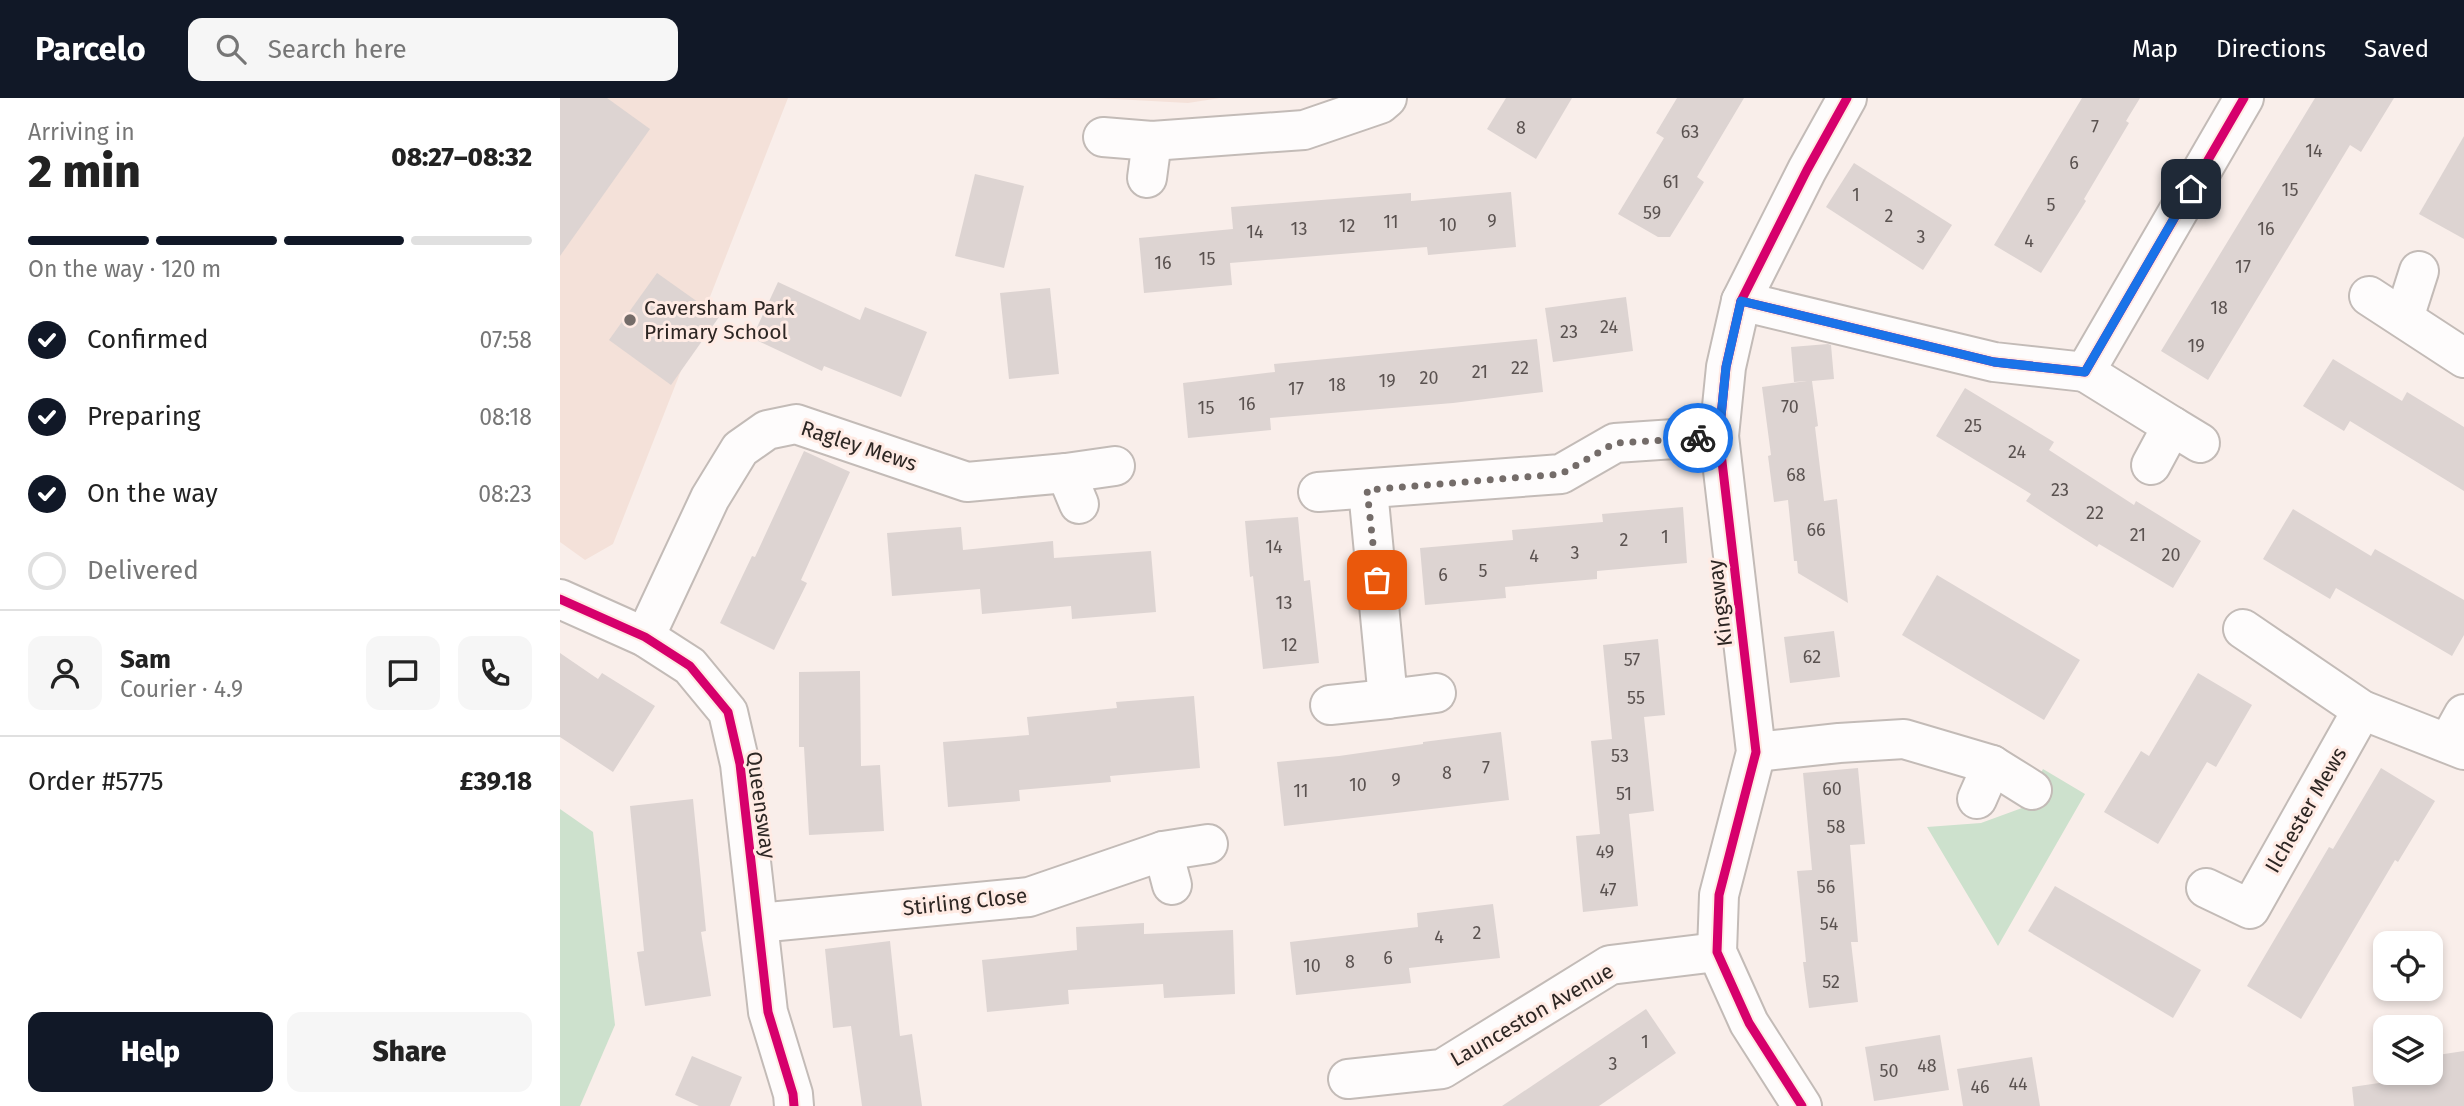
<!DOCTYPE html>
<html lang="en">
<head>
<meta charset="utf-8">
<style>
	body { margin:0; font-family:"Fira Sans",sans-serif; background:#f6f6f6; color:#222; height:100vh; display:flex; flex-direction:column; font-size:26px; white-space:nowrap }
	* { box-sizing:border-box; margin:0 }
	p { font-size:23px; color:#767676 }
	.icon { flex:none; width:38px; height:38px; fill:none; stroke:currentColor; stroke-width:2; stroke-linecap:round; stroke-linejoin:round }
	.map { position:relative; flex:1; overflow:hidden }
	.drawer { display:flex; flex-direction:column; background:#fff; width:560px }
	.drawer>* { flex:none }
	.fabs { position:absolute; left:1813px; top:833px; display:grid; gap:14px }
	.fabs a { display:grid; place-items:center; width:70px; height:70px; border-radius:14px; background:#fff; box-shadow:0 4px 10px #0003; font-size:35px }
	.pin { position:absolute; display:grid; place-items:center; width:60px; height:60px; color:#fff; margin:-30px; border-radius:14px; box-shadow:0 4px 10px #0006 }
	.courier { position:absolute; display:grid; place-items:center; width:70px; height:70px; margin:-35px; border:5px solid #1a73e8; border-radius:50%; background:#fff; color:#222; box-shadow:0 2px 9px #0007 }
	.headline em { font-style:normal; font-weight:800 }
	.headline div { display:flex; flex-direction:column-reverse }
	.headline { display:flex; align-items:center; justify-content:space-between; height:119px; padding:0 28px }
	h1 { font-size:46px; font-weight:800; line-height:52px }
	.bar { display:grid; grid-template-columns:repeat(4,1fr); gap:10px 7px; align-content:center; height:84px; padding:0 28px }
	.bar i { height:9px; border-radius:5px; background:#e0e0e0 }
	.bar .current { background:#111827 }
	.bar p { grid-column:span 4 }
	.line { display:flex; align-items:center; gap:18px; padding:0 28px; border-top:2px solid #e0e0e0 }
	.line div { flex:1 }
	.round { display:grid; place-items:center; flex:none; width:74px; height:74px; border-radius:14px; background:#f6f6f6 }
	ol { padding:0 28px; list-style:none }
	li { display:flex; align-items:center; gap:21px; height:77px }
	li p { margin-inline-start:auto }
	li .icon { padding:7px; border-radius:50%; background:#111827; color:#fff; stroke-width:4 }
	li:last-child { color:#767676 }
	li i { width:38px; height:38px; border:4px solid #e0e0e0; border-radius:50% }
	.action { display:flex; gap:14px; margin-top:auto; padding:14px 28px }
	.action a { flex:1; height:80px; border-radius:14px; background:#111827; color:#fff; font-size:28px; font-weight:800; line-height:80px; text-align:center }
	.action a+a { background:#f6f6f6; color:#222 }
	header { display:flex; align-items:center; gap:42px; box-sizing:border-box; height:98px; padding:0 35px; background:#111827; color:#fff }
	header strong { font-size:33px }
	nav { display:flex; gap:38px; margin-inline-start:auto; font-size:24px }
	.search { width:490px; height:63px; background:#f6f6f6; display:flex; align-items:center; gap:18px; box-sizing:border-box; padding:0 24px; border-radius:14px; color:#767676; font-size:26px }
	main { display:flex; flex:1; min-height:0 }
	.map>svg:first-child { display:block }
	.built { fill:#f4e1d9 }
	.green { fill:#cde1cd }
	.building { fill:#ddd4d2 }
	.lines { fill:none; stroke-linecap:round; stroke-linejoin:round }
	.minor-casing { stroke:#c3bbb7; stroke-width:42 }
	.minor { stroke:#fefcfc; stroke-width:38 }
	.cycleway-casing { stroke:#ffebe4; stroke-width:13 }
	.cycleway { stroke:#d6006c; stroke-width:9 }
	.done { stroke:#746c69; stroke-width:7; stroke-dasharray:0 12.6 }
	.route { stroke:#1a73e8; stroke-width:9 }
	.poi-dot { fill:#746c69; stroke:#ffebe4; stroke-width:2.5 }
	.labels { text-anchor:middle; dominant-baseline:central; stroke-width:6; stroke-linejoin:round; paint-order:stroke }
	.number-label { font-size:18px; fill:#5a5250 }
	.poi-label { font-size:21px; fill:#2d2623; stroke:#ffebe4; text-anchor:start }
	.street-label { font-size:21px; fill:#2d2623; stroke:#ffebe4 }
</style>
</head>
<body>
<header>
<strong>Parcelo</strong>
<div class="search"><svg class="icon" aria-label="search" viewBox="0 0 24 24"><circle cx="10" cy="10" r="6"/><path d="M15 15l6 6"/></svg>Search here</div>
<nav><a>Map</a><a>Directions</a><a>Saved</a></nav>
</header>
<main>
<section class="drawer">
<div class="headline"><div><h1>2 min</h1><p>Arriving in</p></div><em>08:27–08:32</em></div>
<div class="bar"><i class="current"></i><i class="current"></i><i class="current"></i><i></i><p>On the way · 120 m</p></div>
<ol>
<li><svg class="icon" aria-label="check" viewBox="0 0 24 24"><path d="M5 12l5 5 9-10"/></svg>Confirmed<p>07:58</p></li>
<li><svg class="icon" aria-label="check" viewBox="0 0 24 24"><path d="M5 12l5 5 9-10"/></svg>Preparing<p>08:18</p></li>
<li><svg class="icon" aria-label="check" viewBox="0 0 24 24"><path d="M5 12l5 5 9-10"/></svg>On the way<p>08:23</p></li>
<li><i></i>Delivered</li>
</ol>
<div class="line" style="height:126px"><a class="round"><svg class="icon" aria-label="person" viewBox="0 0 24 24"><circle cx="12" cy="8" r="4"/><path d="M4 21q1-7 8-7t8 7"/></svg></a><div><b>Sam</b><p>Courier · 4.9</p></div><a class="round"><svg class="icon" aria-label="chat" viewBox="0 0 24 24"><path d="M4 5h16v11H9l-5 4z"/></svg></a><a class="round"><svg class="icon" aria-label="phone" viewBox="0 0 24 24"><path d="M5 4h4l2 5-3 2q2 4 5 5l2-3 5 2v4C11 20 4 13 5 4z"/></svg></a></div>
<div class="line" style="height:91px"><div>Order #5775</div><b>£39.18</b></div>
<div class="action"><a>Help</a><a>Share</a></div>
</section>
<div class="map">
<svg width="1904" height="1008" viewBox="0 0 1904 1008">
	<rect width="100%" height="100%" fill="#f9eeea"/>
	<g class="built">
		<path d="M0 0H228L53 446 25 462 0 444Z"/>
		<path d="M536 0H660L628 5Z"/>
	</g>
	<g class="green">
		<path d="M1483 671 1525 696 1438 848 1367 729 1421 725 1462 710Z"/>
		<path d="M0 711 33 734 55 927 20 1008H0Z"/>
	</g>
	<g class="building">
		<path d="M0 0H47L90 31 0 158Z"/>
		<path d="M946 0H1012L976 61 927 31Z"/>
		<path d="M1117 0H1184L1137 79 1144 84 1110 139H1098L1058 116 1104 40 1096 35Z"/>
		<path d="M1522 0H1580L1566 23 1569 25 1524 101 1526 103 1481 175 1434 147Z"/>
		<path d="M1755 0H1834L1801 54 1790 47 1648 282 1601 253Z"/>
		<path d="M1904 38V141L1859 116Z"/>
		<path d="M1294 65 1392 127 1363 172 1266 109Z"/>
		<path d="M415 76 464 88 444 170 395 158Z"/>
		<path d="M951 94 956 149 868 157 867 149 670 165 672 187 584 195 579 140 673 131 671 109 851 95V103Z"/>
		<path d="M97 175 159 219 111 287 49 242Z"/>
		<path d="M218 184 300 222 305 209 367 234 341 299 264 268 262 273 192 240Z"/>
		<path d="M490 190 499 276 449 281 440 195Z"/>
		<path d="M1066 199 1073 253 993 264 985 210Z"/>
		<path d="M977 241 983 294 893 305 710 320 711 332 628 340 623 285 715 274 714 266Z"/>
		<path d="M1268 246 1271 247 1274 281 1252 283 1258 328 1255 329 1264 403 1277 401 1288 505 1238 475 1237 463H1234L1228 402 1214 404 1208 358 1211 357 1202 289 1247 283 1234 284 1231 249Z"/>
		<path d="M1773 261 1842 303 1847 294 1904 329V393L1790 323 1784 333 1743 308Z"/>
		<path d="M1405 290 1494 344 1489 352 1574 407 1576 403 1641 443 1613 490 1539 446 1537 449 1504 428 1466 403 1471 396 1376 338Z"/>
		<path d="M244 353 290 374 241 482 247 485 214 552 160 525 192 458 195 459Z"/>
		<path d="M1123 409 1127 465 1037 473V481L945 489 946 500 865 507 860 450 953 442 952 432 1043 424 1042 416Z"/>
		<path d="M1733 411 1811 458 1815 451 1904 502V537L1892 558 1776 490 1770 501 1703 461Z"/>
		<path d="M738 419 744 483 750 482 759 565 703 571 693 478 690 479 685 423Z"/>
		<path d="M401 429 403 452 493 443 494 460 591 453 596 514 512 521 511 508 422 516 420 491 332 498 327 435Z"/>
		<path d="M1377 477 1520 562 1484 622 1342 537Z"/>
		<path d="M1274 533 1280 579 1230 585 1224 539Z"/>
		<path d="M1098 541 1105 617 1084 619 1094 713 1069 716 1078 808 1023 814 1016 738 1040 736 1031 643 1052 641 1043 547Z"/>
		<path d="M0 555 38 581 42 575 95 608 53 674 0 639Z"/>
		<path d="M300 573 301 668 320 667 324 733 249 737 244 649H239V574Z"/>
		<path d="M1638 575 1692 607 1656 669 1647 664 1598 746 1544 714 1581 653 1589 658Z"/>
		<path d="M634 598 640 670 550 678 551 684 459 692 460 703 388 709 383 644 469 637 467 619 557 610 556 604Z"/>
		<path d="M941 634 949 702 724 728 717 664 779 658 863 646V644Z"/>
		<path d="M1298 670 1305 746 1290 747 1298 844H1291L1298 904 1249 910 1243 864H1246L1237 773 1252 772 1243 675Z"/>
		<path d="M1821 670 1875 703 1838 764 1835 762 1741 921 1687 888 1769 749 1773 751Z"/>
		<path d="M133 701 146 833 141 834 151 898 85 908 77 854 84 853 70 708Z"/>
		<path d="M1495 788 1641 872 1613 920 1468 833Z"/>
		<path d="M933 806 940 860 849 870 851 885 736 897 730 844 858 829 857 815Z"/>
		<path d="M584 825V836L673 832 675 896 604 900 603 886 508 892 509 906 427 914 422 862 517 852 516 829Z"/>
		<path d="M330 843 340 938 352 936 362 1008H302L291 928 273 930 265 851Z"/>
		<path d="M1086 911 1116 955 1039 1008H942Z"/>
		<path d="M1380 937 1389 992 1314 1003 1305 949Z"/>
		<path d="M1904 953V1008H1794L1792 989 1866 978V975H1871V958Z"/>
		<path d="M132 958 182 979 170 1008H139L115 997Z"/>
		<path d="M1472 959 1480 1008H1403L1397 971Z"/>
	</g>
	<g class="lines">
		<defs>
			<g id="minor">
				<path d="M543 39 592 43 744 32 820 6 827 0"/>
				<path d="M587 80 592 43"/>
				<path d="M1809 198 1904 260"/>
				<path d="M1181 203 1434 264 1525 274 1684 0"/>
				<path d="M1844 220 1859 173"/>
				<path d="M1525 274 1612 328 1591 367"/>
				<path d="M1612 328 1640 345"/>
				<path d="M506 375 519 406"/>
				<path d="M808 392 828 601 876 595"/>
				<path d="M758 394 1001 376 1055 345 1159 338"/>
				<path d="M0 501 85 539 130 568 168 614 180 666 208 914 233 996 234 1008"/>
				<path d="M1683 531 1802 612 1904 652"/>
				<path d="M85 539 150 400 180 351 207 332 236 326 407 384 506 375 555 368"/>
				<path d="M770 607 828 601"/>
				<path d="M1888 645 1904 616"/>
				<path d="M1196 654 1279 645 1344 641 1432 667 1472 692"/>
				<path d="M1417 701 1432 667"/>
				<path d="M603 753 612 787"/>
				<path d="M1646 790 1690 811 1802 612"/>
				<path d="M199 825 469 799 603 753 648 746"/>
				<path d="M788 981 882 971 1050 867 1157 854"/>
				<path d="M1242 1008 1189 925 1157 854 1159 797 1196 654 1159 338 1166 269 1181 203 1247 72 1287 0"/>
			</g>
		</defs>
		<use href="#minor" class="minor-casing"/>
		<use href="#minor" class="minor"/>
		<defs>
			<g id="cycleway">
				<path d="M1181 203 1434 264 1525 274 1684 0"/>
				<path d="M0 501 85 539 130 568 168 614 180 666 208 914 233 996 234 1008"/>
				<path d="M1242 1008 1189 925 1157 854 1159 797 1196 654 1159 338 1166 269 1181 203 1247 72 1287 0"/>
			</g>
		</defs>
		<use href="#cycleway" class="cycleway-casing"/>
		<use href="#cycleway" class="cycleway"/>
	</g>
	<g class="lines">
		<path class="done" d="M817 482 807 392 1001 376 1055 345 1138 340"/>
		<path class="route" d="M1138 340 1159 338 1166 269 1181 203 1434 264 1525 274 1631 91"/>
	</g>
	<circle class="poi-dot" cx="70" cy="222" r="7"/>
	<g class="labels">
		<g class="number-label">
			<text x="1535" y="29">7</text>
			<text x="961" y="30">8</text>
			<text x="1130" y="34">63</text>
			<text x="1754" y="53">14</text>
			<text x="1514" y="65">6</text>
			<text x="1111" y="84">61</text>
			<text x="1730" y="92">15</text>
			<text x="1296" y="97">1</text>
			<text x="1491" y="107">5</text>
			<text x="1092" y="115">59</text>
			<text x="1329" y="118">2</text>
			<text x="932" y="123">9</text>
			<text x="831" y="124">11</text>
			<text x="888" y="127">10</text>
			<text x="787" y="128">12</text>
			<text x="739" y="131">13</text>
			<text x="1706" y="131">16</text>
			<text x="695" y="134">14</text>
			<text x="1361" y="139">3</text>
			<text x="1469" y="143">4</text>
			<text x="647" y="161">15</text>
			<text x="603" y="165">16</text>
			<text x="1683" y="169">17</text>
			<text x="1659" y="210">18</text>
			<text x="1049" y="229">24</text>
			<text x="1009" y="234">23</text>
			<text x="1636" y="248">19</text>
			<text x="960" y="270">22</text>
			<text x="920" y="274">21</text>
			<text x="869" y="280">20</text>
			<text x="827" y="283">19</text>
			<text x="777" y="287">18</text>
			<text x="736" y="291">17</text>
			<text x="687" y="306">16</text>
			<text x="1230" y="309">70</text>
			<text x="646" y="310">15</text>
			<text x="1413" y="328">25</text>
			<text x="1457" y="354">24</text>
			<text x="1236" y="377">68</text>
			<text x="1500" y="392">23</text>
			<text x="1535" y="415">22</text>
			<text x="1256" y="432">66</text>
			<text x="1578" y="437">21</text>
			<text x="1105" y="439">1</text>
			<text x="1064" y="442">2</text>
			<text x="714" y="449">14</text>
			<text x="1015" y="455">3</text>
			<text x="1611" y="457">20</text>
			<text x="974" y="458">4</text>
			<text x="923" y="473">5</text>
			<text x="883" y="477">6</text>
			<text x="724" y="505">13</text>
			<text x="729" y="547">12</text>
			<text x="1252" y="559">62</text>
			<text x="1072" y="562">57</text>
			<text x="1076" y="600">55</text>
			<text x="1060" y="658">53</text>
			<text x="926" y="670">7</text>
			<text x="887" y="675">8</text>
			<text x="836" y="682">9</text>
			<text x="798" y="687">10</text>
			<text x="1272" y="691">60</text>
			<text x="741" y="693">11</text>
			<text x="1064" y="696">51</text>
			<text x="1276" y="729">58</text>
			<text x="1045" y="754">49</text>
			<text x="1266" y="789">56</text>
			<text x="1048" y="792">47</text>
			<text x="1269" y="826">54</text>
			<text x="917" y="835">2</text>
			<text x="879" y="839">4</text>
			<text x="828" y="860">6</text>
			<text x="790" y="864">8</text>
			<text x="752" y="868">10</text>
			<text x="1271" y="884">52</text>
			<text x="1085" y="944">1</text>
			<text x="1053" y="966">3</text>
			<text x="1367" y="968">48</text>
			<text x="1329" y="973">50</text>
			<text x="1458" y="986">44</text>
			<text x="1420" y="989">46</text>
		</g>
		<g class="poi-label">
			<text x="84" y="210">Caversham Park<tspan x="84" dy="24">Primary School</tspan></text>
		</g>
		<g class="street-label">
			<text transform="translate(299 348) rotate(18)">Ragley Mews</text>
			<text transform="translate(1160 505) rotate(-97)">Kingsway</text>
			<text transform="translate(201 707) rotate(82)">Queensway</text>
			<text transform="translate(1746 712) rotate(-60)">Ilchester Mews</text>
			<text transform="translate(405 804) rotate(-6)">Stirling Close</text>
			<text transform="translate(972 917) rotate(-30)">Launceston Avenue</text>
		</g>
	</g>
</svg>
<div class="fabs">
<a><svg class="icon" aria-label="locate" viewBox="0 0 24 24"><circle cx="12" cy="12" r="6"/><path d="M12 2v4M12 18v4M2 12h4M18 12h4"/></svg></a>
<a><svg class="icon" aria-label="layers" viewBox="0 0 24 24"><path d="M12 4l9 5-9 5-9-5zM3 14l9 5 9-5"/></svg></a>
</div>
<div class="pin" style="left:817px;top:482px;background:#ea580c"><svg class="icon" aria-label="bag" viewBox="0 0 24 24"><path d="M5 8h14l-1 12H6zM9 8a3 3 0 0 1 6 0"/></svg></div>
<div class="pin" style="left:1631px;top:91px;background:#1f2937"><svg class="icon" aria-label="home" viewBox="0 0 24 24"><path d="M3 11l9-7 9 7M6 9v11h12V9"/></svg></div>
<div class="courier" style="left:1138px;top:340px"><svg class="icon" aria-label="bike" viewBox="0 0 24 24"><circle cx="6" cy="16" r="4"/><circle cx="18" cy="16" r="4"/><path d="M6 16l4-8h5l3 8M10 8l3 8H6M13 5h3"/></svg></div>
</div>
</main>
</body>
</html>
